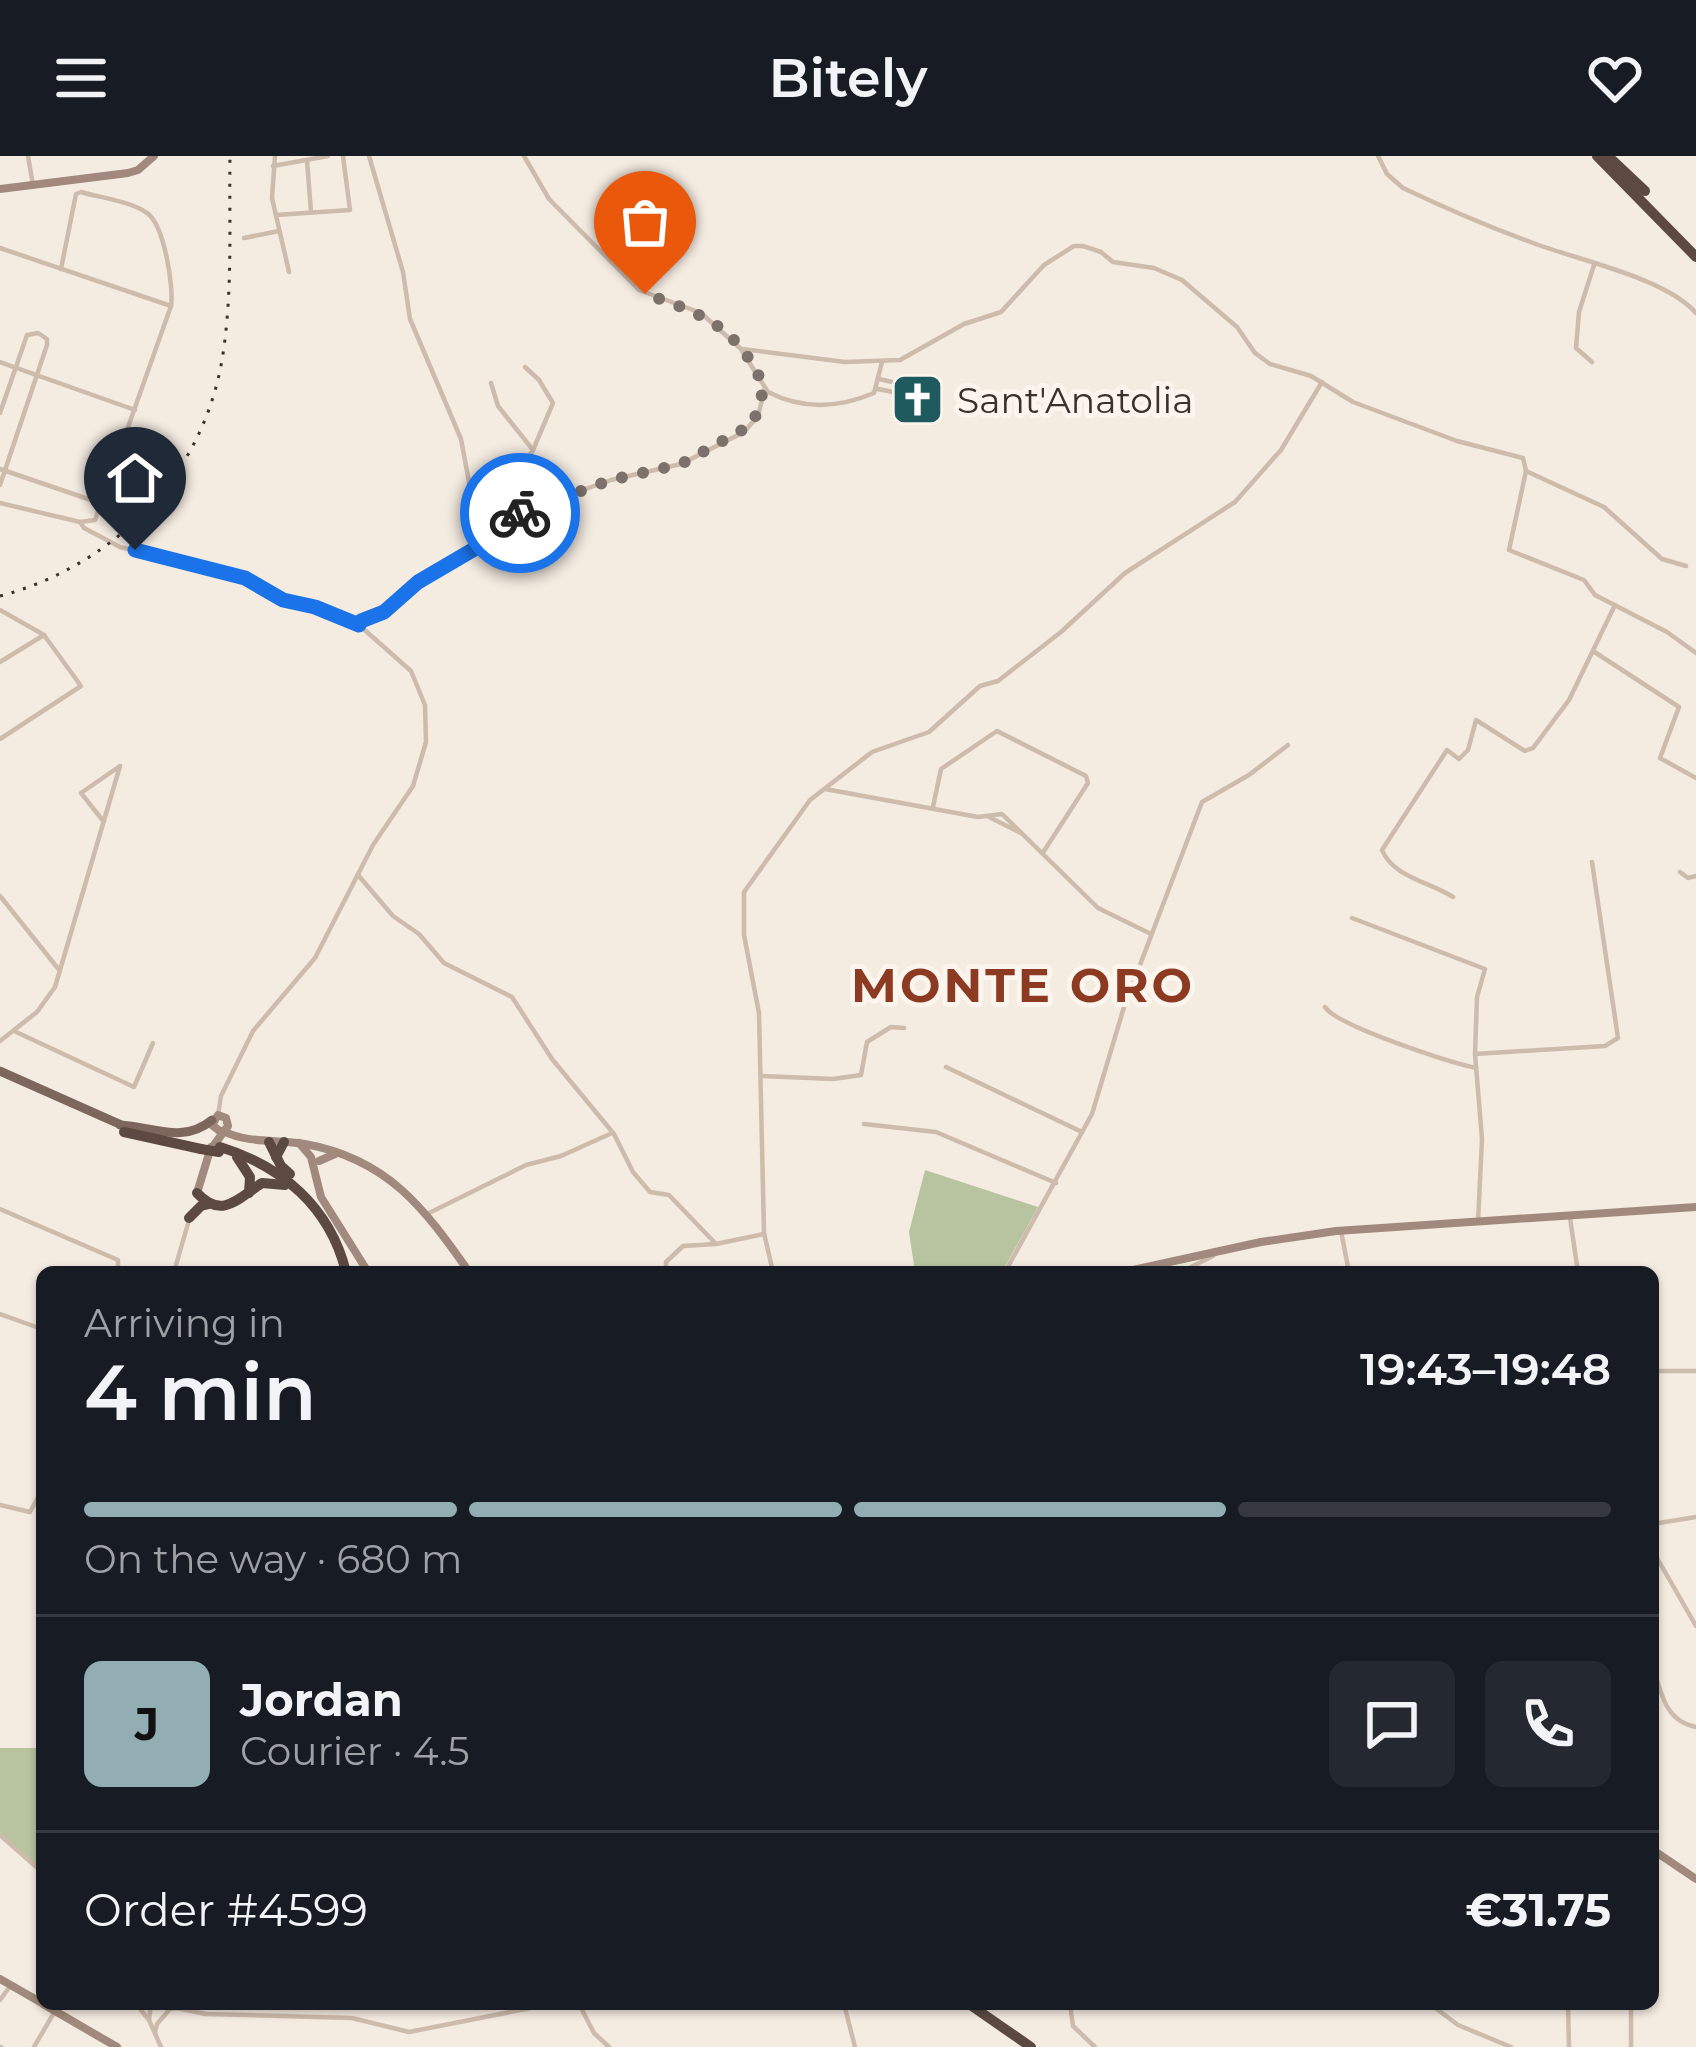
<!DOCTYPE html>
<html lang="en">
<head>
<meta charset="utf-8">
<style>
	body { margin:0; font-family:Montserrat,sans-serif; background:#242831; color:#f1f3f6; height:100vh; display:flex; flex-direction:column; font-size:45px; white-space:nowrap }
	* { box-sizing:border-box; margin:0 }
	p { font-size:39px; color:#9ea1a6 }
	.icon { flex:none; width:66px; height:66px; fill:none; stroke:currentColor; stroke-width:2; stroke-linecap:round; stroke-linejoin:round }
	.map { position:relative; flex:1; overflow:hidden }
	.sheet { position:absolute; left:36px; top:1110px; width:1623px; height:744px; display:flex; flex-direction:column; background:#171b24; border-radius:18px; box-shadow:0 3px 9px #0004 }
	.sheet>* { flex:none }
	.pin { position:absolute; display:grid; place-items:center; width:102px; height:102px; color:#fff; margin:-123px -51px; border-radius:50% 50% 50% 0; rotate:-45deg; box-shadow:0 0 12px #0007 }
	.pin .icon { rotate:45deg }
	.courier { position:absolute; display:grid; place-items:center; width:120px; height:120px; margin:-60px; border:9px solid #1a73e8; border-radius:50%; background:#fff; color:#222; box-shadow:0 3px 15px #0007 }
	.headline em { font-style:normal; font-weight:600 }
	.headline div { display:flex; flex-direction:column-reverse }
	.headline { display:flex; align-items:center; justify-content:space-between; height:204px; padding:0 48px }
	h1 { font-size:78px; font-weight:600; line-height:90px }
	.bar { display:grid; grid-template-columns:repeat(4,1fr); gap:18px 12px; align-content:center; height:144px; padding:0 48px }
	.bar i { height:15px; border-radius:9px; background:#363941 }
	.bar .selected { background:#92aeb2 }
	.bar p { grid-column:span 4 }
	.line { display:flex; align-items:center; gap:30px; padding:0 48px; border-top:3px solid #363941 }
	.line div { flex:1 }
	.round { display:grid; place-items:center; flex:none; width:126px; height:126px; border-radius:18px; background:#242831 }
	header { display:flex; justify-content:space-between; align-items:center; height:156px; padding:0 48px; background:#171b24; font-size:54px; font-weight:600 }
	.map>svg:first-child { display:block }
	.green { fill:#b8c4a0 }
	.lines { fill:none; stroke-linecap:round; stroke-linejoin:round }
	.street { stroke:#cdbbac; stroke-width:4.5 }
	.secondary { stroke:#a18a7d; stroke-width:8 }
	.primary { stroke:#7d675c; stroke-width:9 }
	.highway { stroke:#5c4a42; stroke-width:10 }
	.rail { stroke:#3b302b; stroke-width:3; stroke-dasharray:3 9; stroke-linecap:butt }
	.highway-bridge { stroke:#5c4a42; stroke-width:10 }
	.done { stroke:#7c716b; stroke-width:12; stroke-dasharray:0 21.6 }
	.route { stroke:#1a73e8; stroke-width:15 }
	.labels { text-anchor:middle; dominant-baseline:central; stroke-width:10; stroke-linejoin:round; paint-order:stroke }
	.poi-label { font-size:36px; fill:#3b302b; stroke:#fbf5ee; text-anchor:start }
	.district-label { font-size:48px; font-weight:bold; letter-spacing:3px; fill:#8c3b22; stroke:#fbf5ee }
</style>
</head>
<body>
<header><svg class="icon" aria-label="menu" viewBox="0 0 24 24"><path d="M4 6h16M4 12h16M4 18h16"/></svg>Bitely<svg class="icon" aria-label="heart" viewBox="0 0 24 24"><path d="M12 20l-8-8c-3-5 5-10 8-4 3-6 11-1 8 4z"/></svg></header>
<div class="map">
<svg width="1696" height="1891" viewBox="0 0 1696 1891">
	<rect width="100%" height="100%" fill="#f4ebe1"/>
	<g class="green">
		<path d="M925 1014 1038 1051 1002 1116H915L909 1076Z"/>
		<path d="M0 1592H42V1717L0 1679Z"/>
	</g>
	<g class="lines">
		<g class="street">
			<path d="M28 0 33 29"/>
			<path d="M275 0 272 42 289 116"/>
			<path d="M524 0 549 43 639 134 701 157 741 193 751 194 845 206 900 204 964 168 1001 156 1044 109 1074 90H1083L1101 96 1113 106 1154 112 1182 124 1237 171 1255 197 1270 208 1311 220 1353 246 1457 285 1523 302 1526 315 1509 394 1584 424 1595 439 1667 476 1696 497"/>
			<path d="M1378 0 1387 18 1403 32C1445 52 1489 71 1533 87 1578 104 1666 122 1696 157"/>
			<path d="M307 4 311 56"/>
			<path d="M273 10 328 0"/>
			<path d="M276 59 350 54 343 0"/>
			<path d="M244 82 279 75"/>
			<path d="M0 92 171 150"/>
			<path d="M742 195 768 236C803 254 839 252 874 237L882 206"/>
			<path d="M0 206 135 254"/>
			<path d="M1592 206 1576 192 1579 156 1594 109"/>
			<path d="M525 211 539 224 553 247 533 294"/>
			<path d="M491 227 498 250 533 294 517 320 500 368"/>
			<path d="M878 233 903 238 905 229 879 223"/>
			<path d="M0 257 27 179 38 177 47 183V189L0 329"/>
			<path d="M0 313 97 346"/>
			<path d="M1526 315 1604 351 1662 403 1686 410"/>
			<path d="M0 347 80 366 95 364 171 150C174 131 164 68 147 57 130 45 101 42 81 36L76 38 61 113"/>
			<path d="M80 366 84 372 120 391 245 422 283 444 315 451 359 469 411 515 425 549 426 586 413 630 373 689 315 802 253 875 221 940 218 959"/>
			<path d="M467 395 476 393 500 368 523 355 611 324 681 308 744 276 758 260 765 232"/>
			<path d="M0 454 44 479"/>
			<path d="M359 469 361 465 384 456 418 426 459 403 472 388 477 369 461 283 410 163 403 116 369 0"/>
			<path d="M1593 495 1679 551 1660 602 1696 622"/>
			<path d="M0 506 44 479 81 530 0 583"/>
			<path d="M825 633 978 661 1002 658 1098 752 1149 777"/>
			<path d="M933 651 941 613 997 575 1086 620 1088 627 1044 695"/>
			<path d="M989 661 1021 677"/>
			<path d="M1680 716 1688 722 1696 720"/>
			<path d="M358 719 393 760 419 778 444 807 512 841 552 903 614 978 633 1016 650 1036 669 1039 716 1088 764 1078"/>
			<path d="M0 740 60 815"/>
			<path d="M1453 741C1430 726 1393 721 1382 694L1447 594 1459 603 1468 594 1476 564 1525 595 1533 592 1569 544 1615 449"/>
			<path d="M1352 762 1485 813 1477 841 1475 898"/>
			<path d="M1325 851C1337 870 1449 906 1476 912"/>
			<path d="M14 875 134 931 153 887"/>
			<path d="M0 885 37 856 55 831 120 610 81 637 104 666"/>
			<path d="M946 911 1082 976"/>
			<path d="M761 920 833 923 861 919 867 886 891 871 904 872"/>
			<path d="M864 968 936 976 1056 1027"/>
			<path d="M0 1053 118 1104V1116"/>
			<path d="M427 1058 526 1009 561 1000 612 977"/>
			<path d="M1570 1062 1578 1116"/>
			<path d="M1478 1066 1482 983 1475 898 1605 890 1618 882 1592 706"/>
			<path d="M1341 1075 1349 1116"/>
			<path d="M174 1116 189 1064"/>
			<path d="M666 1116V1106L683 1090 716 1088"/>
			<path d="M773 1116 764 1077 759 857 744 779V736L810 644 872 596 929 576 980 530 998 525 1061 476 1125 417 1235 346 1281 294 1322 226"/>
			<path d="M1005 1116 1092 958 1124 851 1202 646 1249 619 1288 589"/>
			<path d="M1181 1116 1213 1100"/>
			<path d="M0 1158 42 1173"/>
			<path d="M1653 1215H1696"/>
			<path d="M0 1349 30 1356 42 1334"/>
			<path d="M1653 1368 1696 1361"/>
			<path d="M1653 1395 1696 1470"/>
			<path d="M1653 1510C1661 1537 1665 1565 1696 1571"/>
			<path d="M0 1679 42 1716"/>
			<path d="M0 1844 11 1829"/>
			<path d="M136 1848 149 1864 161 1891"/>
			<path d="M579 1848 594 1877 609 1891"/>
			<path d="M844 1848 855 1891"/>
			<path d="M1070 1848 1073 1870 1095 1891"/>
			<path d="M1430 1848 1458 1869 1511 1891"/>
			<path d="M1504 1848 1505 1851"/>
			<path d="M1568 1848 1569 1891"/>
			<path d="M1631 1848V1891"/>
			<path d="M149 1864 151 1848"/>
			<path d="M155 1876 157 1868 170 1853 176 1852 206 1858 352 1862 409 1876 551 1848"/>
			<path d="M0 1891H1"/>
			<path d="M34 1891 55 1855"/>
		</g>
		<g class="secondary">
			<path d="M0 33 128 17 138 14 154 0"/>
			<path d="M223 975C249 988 276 983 305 988 388 1003 424 1052 469 1116"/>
			<path d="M299 987 311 1001 321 1041 368 1116"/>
			<path d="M211 993 228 970 226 962 218 959 212 969 221 976"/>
			<path d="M319 1005 335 998"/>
			<path d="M197 1037 211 991"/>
			<path d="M1124 1116 1261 1086 1336 1075 1696 1051"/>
			<path d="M1653 1694 1696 1723"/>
			<path d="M0 1823 42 1847"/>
			<path d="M43 1848 117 1891"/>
		</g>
		<g class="primary">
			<path d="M0 915 126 971"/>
			<path d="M120 969C154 971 183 988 212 964"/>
		</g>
		<g class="highway">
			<path d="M1597 0 1696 101"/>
			<path d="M1608 0 1645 35"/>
			<path d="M124 976 201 993"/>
			<path d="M269 986 281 1010 290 1018"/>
			<path d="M220 991C282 1010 330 1051 346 1116"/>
			<path d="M237 1001 250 1021 249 1037"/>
			<path d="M276 1001 284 986"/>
			<path d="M197 1037C222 1064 239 1042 262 1027L285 1029"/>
			<path d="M189 1062 201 1050 209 1048"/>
			<path d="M969 1848 1031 1891"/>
		</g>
		<path class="rail" d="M0 440C113 410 202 321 222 204 233 138 229 67 230 0"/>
		<path class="highway-bridge" d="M201 993 219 996"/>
	</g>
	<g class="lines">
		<path class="done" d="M520 357 611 324 681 308 753 268 764 232C740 172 702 157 645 138"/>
		<path class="route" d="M135 394 245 422 283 444 315 451 359 469 361 465 384 456 418 426 476 392 500 368 520 357"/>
	</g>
	<defs>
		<symbol id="church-square" viewBox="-11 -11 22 22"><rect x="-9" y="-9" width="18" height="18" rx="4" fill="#1f5a5e" stroke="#fbf5ee"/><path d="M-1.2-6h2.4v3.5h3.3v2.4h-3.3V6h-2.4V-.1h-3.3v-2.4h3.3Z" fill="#fff"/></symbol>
	</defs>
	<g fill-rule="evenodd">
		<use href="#church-square" x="888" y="214" width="59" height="59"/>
	</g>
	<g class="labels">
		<g class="poi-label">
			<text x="957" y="244">Sant'Anatolia</text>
		</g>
		<g class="district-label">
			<text x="1023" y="829">MONTE ORO</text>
		</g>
	</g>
</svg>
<div class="pin" style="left:645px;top:138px;background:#ea580c"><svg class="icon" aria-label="bag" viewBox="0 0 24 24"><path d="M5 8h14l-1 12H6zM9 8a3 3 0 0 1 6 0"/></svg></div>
<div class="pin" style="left:135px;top:394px;background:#1f2937"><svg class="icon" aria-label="home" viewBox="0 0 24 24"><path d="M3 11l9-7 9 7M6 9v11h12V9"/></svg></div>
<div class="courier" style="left:520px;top:357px"><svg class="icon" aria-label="bike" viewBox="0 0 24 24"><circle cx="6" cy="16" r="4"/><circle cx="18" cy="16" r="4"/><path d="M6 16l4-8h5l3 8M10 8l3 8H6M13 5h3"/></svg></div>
<section class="sheet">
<div class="headline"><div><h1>4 min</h1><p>Arriving in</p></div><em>19:43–19:48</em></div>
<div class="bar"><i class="selected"></i><i class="selected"></i><i class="selected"></i><i></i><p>On the way · 680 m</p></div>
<div class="line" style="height:216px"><b class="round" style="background:#92aeb2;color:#111">J</b><div><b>Jordan</b><p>Courier · 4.5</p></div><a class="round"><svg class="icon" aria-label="chat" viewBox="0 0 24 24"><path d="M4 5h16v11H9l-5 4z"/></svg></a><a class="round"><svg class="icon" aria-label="phone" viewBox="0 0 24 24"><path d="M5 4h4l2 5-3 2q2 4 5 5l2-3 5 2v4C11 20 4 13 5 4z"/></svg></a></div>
<div class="line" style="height:156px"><div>Order #4599</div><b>€31.75</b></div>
</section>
</div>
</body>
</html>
